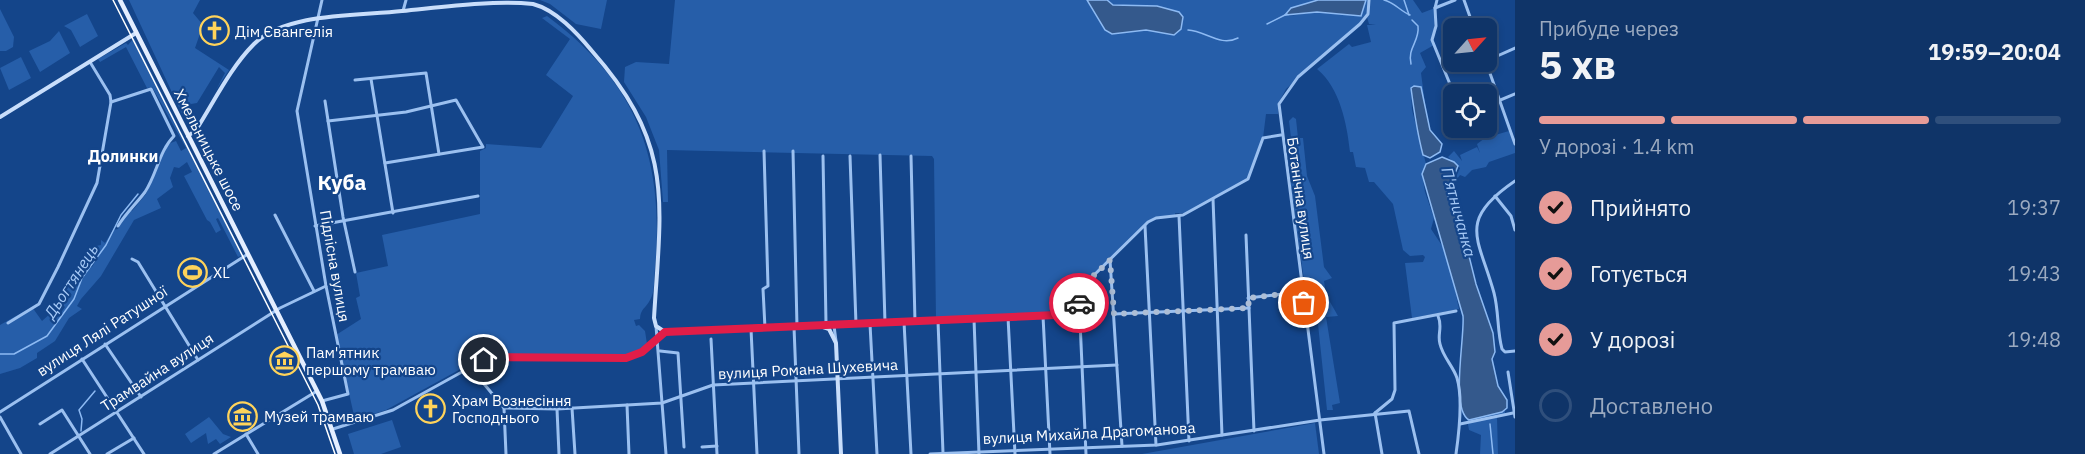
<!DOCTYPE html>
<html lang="uk">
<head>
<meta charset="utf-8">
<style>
	body { margin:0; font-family:"IBM Plex Sans",sans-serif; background:#1d3f71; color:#f1f3f6; height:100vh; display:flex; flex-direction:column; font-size:22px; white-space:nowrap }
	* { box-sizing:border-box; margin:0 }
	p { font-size:20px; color:#9baac0 }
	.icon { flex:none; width:33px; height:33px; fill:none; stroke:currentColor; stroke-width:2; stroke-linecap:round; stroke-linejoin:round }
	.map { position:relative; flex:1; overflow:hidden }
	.sheet { display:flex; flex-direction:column; background:#0f3468; width:570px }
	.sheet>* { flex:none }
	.needle { width:39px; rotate:63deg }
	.fabs { position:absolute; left:1443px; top:18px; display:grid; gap:12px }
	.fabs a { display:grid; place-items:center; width:54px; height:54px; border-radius:9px; background:#0f3468; box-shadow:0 3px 9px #0003,0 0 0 2px #2f4f7c; font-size:30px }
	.pin { position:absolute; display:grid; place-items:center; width:51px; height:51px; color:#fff; margin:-26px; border:3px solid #fff; border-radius:50%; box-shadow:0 2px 6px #0007 }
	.courier { position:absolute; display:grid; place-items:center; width:60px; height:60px; margin:-30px; border:4px solid #e11d48; border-radius:50%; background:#fff; color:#222; box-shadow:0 2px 8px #0007 }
	.head em { font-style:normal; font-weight:800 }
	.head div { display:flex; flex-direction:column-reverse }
	.head { display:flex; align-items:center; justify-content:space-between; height:102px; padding:0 24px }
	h1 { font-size:39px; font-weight:800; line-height:45px }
	.bar { display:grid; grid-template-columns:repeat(4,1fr); gap:9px 6px; align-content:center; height:72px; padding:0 24px }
	.bar i { height:8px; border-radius:4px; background:#2f4f7c }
	.bar .active { background:#e69b98 }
	.bar p { grid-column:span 4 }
	ol { padding:0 24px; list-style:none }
	li { display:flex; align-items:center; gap:18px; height:66px }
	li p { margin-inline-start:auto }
	li .icon { padding:6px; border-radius:50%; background:#e69b98; color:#111; stroke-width:4 }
	li:last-child { color:#9baac0 }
	li i { width:33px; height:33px; border:3px solid #2f4f7c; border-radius:50% }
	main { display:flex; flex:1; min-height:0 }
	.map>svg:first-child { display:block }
	.green { fill:#265ea9 }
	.water { fill:#34598c; stroke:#8dbaf3; stroke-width:1.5 }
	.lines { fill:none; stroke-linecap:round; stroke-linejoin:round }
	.stream { stroke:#8dbaf3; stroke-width:1.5 }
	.minor { stroke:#9bc0f0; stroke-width:3 }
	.tertiary { stroke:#9bc0f0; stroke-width:3 }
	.secondary { stroke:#c9defb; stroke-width:4 }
	.primary { stroke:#e4eeff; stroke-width:4.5 }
	.tram { stroke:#fff; stroke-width:1.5 }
	.done { stroke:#adbed6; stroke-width:6; stroke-dasharray:0 10.8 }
	.route { stroke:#e11d48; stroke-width:8 }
	.labels { text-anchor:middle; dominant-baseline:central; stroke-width:4.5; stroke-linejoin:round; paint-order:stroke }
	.poi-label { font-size:15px; fill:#fff; stroke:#14458a; text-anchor:start }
	.street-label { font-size:15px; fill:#fff; stroke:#14458a }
	.neighbourhood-label { font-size:16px; font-weight:bold; fill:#fff; stroke:#14458a }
	.water-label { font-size:16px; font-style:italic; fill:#a7caf7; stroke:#14458a }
	.district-label { font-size:21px; font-weight:bold; fill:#fff; stroke:#14458a }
</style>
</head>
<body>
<main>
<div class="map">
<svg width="1515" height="454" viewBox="0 0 1515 454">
	<rect width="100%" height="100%" fill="#14458a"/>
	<g class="green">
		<path d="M129 0H200L193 13 203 25 195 48 229 70 216 90 225 73 219 67 197 103 191 104 183 116Z"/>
		<path d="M540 0H607L601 29 576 24 550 4Z"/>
		<path d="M675 0H1087L1105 30 1112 34 1146 30 1174 35 1179 12 1157 6 1113 5 1107 0H1318L1291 8 1289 16 1317 12 1361 16 1366 0H1413L1422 13 1435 8C1436 20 1432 37 1434 45L1420 53 1426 67 1421 73 1426 111 1411 88 1412 110 1426 164 1422 174 1425 192 1434 218 1431 229 1447 253 1459 309 1412 318 1405 263 1423 262 1425 257 1423 255 1410 256 1403 250 1393 204 1374 182H1369L1365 168 1356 167 1353 152H1350C1347 124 1340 88 1317 69L1349 44 1352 47 1371 42 1367 25H1376L1369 24 1367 17 1286 89 1278 104V114H1266L1263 138 1248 179 1185 213H1175V216L1152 220 1085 284 1071 314 936 321 934 159 932 156 667 150 668 202H663L659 150 646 117 624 82 625 67 636 62 669 64Z"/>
		<path d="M0 9 14 37 13 47 6 51H0Z"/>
		<path d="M87 14 98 36 80 47 71 30 64 26Z"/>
		<path d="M547 16C637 82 665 159 655 268 654 277 655 292 650 300 646 308 640 309 640 319L634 320 636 326 639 325 645 331 647 344 633 357H491L488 354 386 410 355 420 336 335 361 319 356 298 360 296 356 273 388 266 382 235 480 214V151L486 148V144L541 148 573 96 546 75 570 39 542 18Z"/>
		<path d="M59 31 70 53 40 72 29 51 50 41Z"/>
		<path d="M134 38 243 255 238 257 218 218 216 219 221 230 216 233 210 222 207 220 184 176 192 172 187 162 179 168 174 167 170 178 173 187 157 199 161 208 134 220 101 276 81 299 77 306 82 309 69 318 55 341 37 353V358L20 368 0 374V325L32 307 42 321 52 312 58 317 65 307 63 305 68 292H66L67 280 78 278 84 268 92 267 99 255H91L96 246 101 245V240L105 243 113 230 118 229 129 209 132 211 146 194 165 145 176 141 181 151 186 148 152 87 147 88 126 47 100 62 98 59 126 43 128 45Z"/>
		<path d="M21 57 31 78 9 90 0 68Z"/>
		<path d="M1293 117 1296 119 1298 138H1303L1307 176 1315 196 1324 267 1332 278 1324 281 1326 295 1338 316 1326 317 1340 403 1332 405 1333 410H1327L1318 324 1320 320 1314 286 1308 284 1305 287 1291 188V178L1293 176 1291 144 1285 139 1291 138 1289 121Z"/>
		<path d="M1509 131 1515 144V153L1489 162 1486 167 1472 170 1465 177 1460 175 1453 184 1460 168 1448 157 1454 151 1462 161 1460 155 1477 147 1480 153 1477 144 1485 138Z"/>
		<path d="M1505 411V415L1497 417 1498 454H1480L1481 435 1469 430 1467 419Z"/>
		<path d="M209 417 223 434 231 437 220 444 216 439 208 444 206 433 191 443 185 434Z"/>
		<path d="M392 420 401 447 381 454H354L348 434Z"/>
		<path d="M1315 423 1319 454H1142Z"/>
	</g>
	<g class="water">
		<path d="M1087 0H1107L1113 5 1157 6 1179 12 1183 17 1181 29 1174 35 1146 30 1112 34 1105 30Z"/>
		<path d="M1318 0H1366L1361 16 1317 12 1285 15 1291 8Z"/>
		<path d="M1414 86 1421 87 1430 130 1442 144 1440 152 1430 158 1423 155C1417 132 1414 111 1411 88Z"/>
		<path d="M1442 157 1454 162 1458 166 1447 193 1450 201 1456 204 1476 284 1493 333 1495 352 1492 359 1498 386 1507 400V408L1502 412 1469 420C1450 409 1465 337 1463 316L1422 174 1426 164Z"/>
	</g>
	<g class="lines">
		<g class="stream">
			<path d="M1384 0C1394 2 1400 11 1410 15"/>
			<path d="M1404 0 1409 15"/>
			<path d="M1267 24 1287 14"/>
			<path d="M1188 30C1206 31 1220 47 1238 38"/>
			<path d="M1411 64C1407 48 1420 41 1418 26L1412 20"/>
			<path d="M0 354H14L47 336 74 299 82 278 106 245 121 215 138 194"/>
			<path d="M1490 424 1493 454"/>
			<path d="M81 431 82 419 79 410 95 391"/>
		</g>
		<g class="minor">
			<path d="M322 0 297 111 326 286 348 394 322 401"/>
			<path d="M1437 0 1435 8 1436 26 1432 40 1454 94"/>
			<path d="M1464 0 1474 28"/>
			<path d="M1435 8 1455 0"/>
			<path d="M403 11 406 0"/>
			<path d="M1486 61 1515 48"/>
			<path d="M1486 62 1515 144"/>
			<path d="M371 79 393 213"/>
			<path d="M355 80 426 73 439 154"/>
			<path d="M325 101 343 217 355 272"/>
			<path d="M111 102 151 89 174 136C159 151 157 174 145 192 136 204 126 213 118 226"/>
			<path d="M1486 106 1515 94"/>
			<path d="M328 121 406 112 456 100 483 147 385 163"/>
			<path d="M764 151 768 286 763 289 765 328"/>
			<path d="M793 151 797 327"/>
			<path d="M880 155 885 323"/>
			<path d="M823 156 826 323 823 326"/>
			<path d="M850 156 856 324"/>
			<path d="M911 156 915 322"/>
			<path d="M1515 181C1456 221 1479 238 1494 293 1499 312 1497 331 1502 349L1505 352 1515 351"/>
			<path d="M1495 196 1511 216 1515 230"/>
			<path d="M1213 199 1222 435"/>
			<path d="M275 215 314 291"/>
			<path d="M1179 216 1189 441"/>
			<path d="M315 226 478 196"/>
			<path d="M1145 226 1156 445"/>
			<path d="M1246 235 1254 431"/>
			<path d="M132 259 138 262 198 360"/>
			<path d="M1110 260 1122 446"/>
			<path d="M1248 298 1302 292"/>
			<path d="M1114 314 1249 308"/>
			<path d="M1043 316 1050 454"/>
			<path d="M1438 316C1443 327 1437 334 1440 344 1443 357 1453 366 1457 378 1463 398 1459 433 1456 454"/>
			<path d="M1008 317 1015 454"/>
			<path d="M974 319 979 454"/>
			<path d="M938 321 943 453"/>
			<path d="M904 322 911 454"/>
			<path d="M8 323 39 304 58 267 97 183 111 102 110 95 90 62"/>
			<path d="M870 324 877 454"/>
			<path d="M656 326 666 454"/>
			<path d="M823 326 1079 314"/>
			<path d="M834 326 836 341"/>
			<path d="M794 327 799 454"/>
			<path d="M751 329 757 454"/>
			<path d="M711 339 717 454"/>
			<path d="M105 344 141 397"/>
			<path d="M660 351 678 353 684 447"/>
			<path d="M82 359 144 454"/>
			<path d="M470 367 504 408 506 454"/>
			<path d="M1508 372 1515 417"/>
			<path d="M627 405 629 454"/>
			<path d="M504 408 557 409 662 403 713 385 1117 365"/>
			<path d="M572 408 575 454"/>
			<path d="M557 409 559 454"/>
			<path d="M0 412 248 254"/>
			<path d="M1375 413 1392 399 1395 390 1394 323 1456 311"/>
			<path d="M1375 413 1382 454"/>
			<path d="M0 417 21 454"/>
			<path d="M1320 420 1409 411 1419 454"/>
			<path d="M40 424 62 410 90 454"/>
			<path d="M1460 424 1513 413"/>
			<path d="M333 429 393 410 489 357 629 358 642 352 665 332"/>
			<path d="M246 434 258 454"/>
			<path d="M702 447 717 446"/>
			<path d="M50 454 280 308 326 286"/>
			<path d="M107 454 134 438"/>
			<path d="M214 454 317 391"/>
			<path d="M1086 454 1079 299 1085 284 1148 222 1156 218 1183 215 1248 179 1263 138 1281 135"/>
			<path d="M1324 454 1279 104 1298 77 1360 24 1368 14 1369 0"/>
		</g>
		<path class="tertiary" d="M930 454 1157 445 1320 420"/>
		<g class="secondary">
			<path d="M0 117 136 33"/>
			<path d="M188 136 196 130C214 102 230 68 254 44 287 12 359 16 402 11 443 7 492 0 533 4 556 10 577 33 592 51 675 145 661 202 654 318L656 326 665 332 820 326 829 329 836 343 841 454"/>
		</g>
		<path class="primary" d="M120 0 322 401 340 454"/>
		<path class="tram" d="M113 0 318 405 335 454"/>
	</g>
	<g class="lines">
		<path class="done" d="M1079 303 1085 284 1110 260 1114 314 1249 308 1248 298 1302 292 1304 303"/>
		<path class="route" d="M484 360 491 357 626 358 642 352 665 332 1079 314V303"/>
	</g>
	<defs>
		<symbol id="church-ring" viewBox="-11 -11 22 22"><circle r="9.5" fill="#14458a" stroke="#ffd35a" stroke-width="1.5"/><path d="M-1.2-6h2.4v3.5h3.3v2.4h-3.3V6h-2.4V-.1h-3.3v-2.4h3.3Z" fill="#ffd35a"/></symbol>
		<symbol id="stadium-ring" viewBox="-11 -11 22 22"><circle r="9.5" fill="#14458a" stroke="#ffd35a" stroke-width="1.5"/><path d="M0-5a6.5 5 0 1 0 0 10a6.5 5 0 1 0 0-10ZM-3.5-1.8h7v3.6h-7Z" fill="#ffd35a"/></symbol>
		<symbol id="museum-ring" viewBox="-11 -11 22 22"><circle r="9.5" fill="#14458a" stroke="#ffd35a" stroke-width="1.5"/><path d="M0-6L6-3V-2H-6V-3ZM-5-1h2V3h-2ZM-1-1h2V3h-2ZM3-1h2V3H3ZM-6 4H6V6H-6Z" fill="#ffd35a"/></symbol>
	</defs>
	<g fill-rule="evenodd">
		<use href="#church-ring" x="198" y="14" width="33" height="33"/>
		<use href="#stadium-ring" x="176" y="256" width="33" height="33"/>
		<use href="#museum-ring" x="268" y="344" width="33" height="33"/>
		<use href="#church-ring" x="414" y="392" width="33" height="33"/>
		<use href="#museum-ring" x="226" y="400" width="33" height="33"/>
	</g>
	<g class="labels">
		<g class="poi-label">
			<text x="235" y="31">Дім Євангелія</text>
			<text x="213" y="272">XL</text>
			<text x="306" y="352">Пам'ятник<tspan x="306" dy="17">першому трамваю</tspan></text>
			<text x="452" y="400">Храм Вознесіння<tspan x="452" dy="17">Господнього</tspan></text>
			<text x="264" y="416">Музей трамваю</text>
		</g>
		<g class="street-label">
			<text transform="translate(209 150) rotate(63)">Хмельницьке шосе</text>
			<text transform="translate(1301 198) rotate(82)">Ботанічна вулиця</text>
			<text transform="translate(335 266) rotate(80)">Підлісна вулиця</text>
			<text transform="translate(102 331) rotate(-33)">вулиця Лялі Ратушної</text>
			<text transform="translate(808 369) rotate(-3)">вулиця Романа Шухевича</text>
			<text transform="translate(157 372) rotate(-33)">Трамвайна вулиця</text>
			<text transform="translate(1089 433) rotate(-3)">вулиця Михайла Драгоманова</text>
		</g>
		<g class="neighbourhood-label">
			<text x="123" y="156">Долинки</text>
		</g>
		<g class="water-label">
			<text transform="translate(1459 212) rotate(75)">П'ятничанка</text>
			<text transform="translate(71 281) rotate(-57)">Дьогтянець</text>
		</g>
		<g class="district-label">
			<text x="342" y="182">Куба</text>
		</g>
	</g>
</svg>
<div class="fabs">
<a><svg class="needle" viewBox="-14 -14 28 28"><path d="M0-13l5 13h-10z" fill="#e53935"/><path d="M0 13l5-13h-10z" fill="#9baac0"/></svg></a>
<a><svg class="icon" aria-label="locate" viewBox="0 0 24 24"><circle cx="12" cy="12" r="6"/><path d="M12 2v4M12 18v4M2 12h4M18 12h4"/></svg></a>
</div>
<div class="pin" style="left:1304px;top:303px;background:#ea580c"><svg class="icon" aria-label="bag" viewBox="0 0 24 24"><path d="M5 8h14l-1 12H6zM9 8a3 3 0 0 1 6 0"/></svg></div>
<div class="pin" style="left:484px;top:360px;background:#1f2937"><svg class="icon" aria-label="home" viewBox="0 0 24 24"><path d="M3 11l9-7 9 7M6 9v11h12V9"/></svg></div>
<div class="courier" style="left:1079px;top:303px"><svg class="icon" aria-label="car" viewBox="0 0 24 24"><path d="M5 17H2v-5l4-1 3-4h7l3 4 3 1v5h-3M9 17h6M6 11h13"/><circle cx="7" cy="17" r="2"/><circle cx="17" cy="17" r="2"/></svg></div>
</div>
<section class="sheet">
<div class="head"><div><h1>5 хв</h1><p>Прибуде через</p></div><em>19:59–20:04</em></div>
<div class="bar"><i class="active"></i><i class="active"></i><i class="active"></i><i></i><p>У дорозі · 1.4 km</p></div>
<ol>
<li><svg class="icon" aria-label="check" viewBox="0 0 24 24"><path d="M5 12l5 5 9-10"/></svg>Прийнято<p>19:37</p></li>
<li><svg class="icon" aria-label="check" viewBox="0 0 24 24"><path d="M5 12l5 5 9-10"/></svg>Готується<p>19:43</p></li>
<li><svg class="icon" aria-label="check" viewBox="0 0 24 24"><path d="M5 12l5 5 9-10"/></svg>У дорозі<p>19:48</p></li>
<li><i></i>Доставлено</li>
</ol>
</section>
</main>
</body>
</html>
